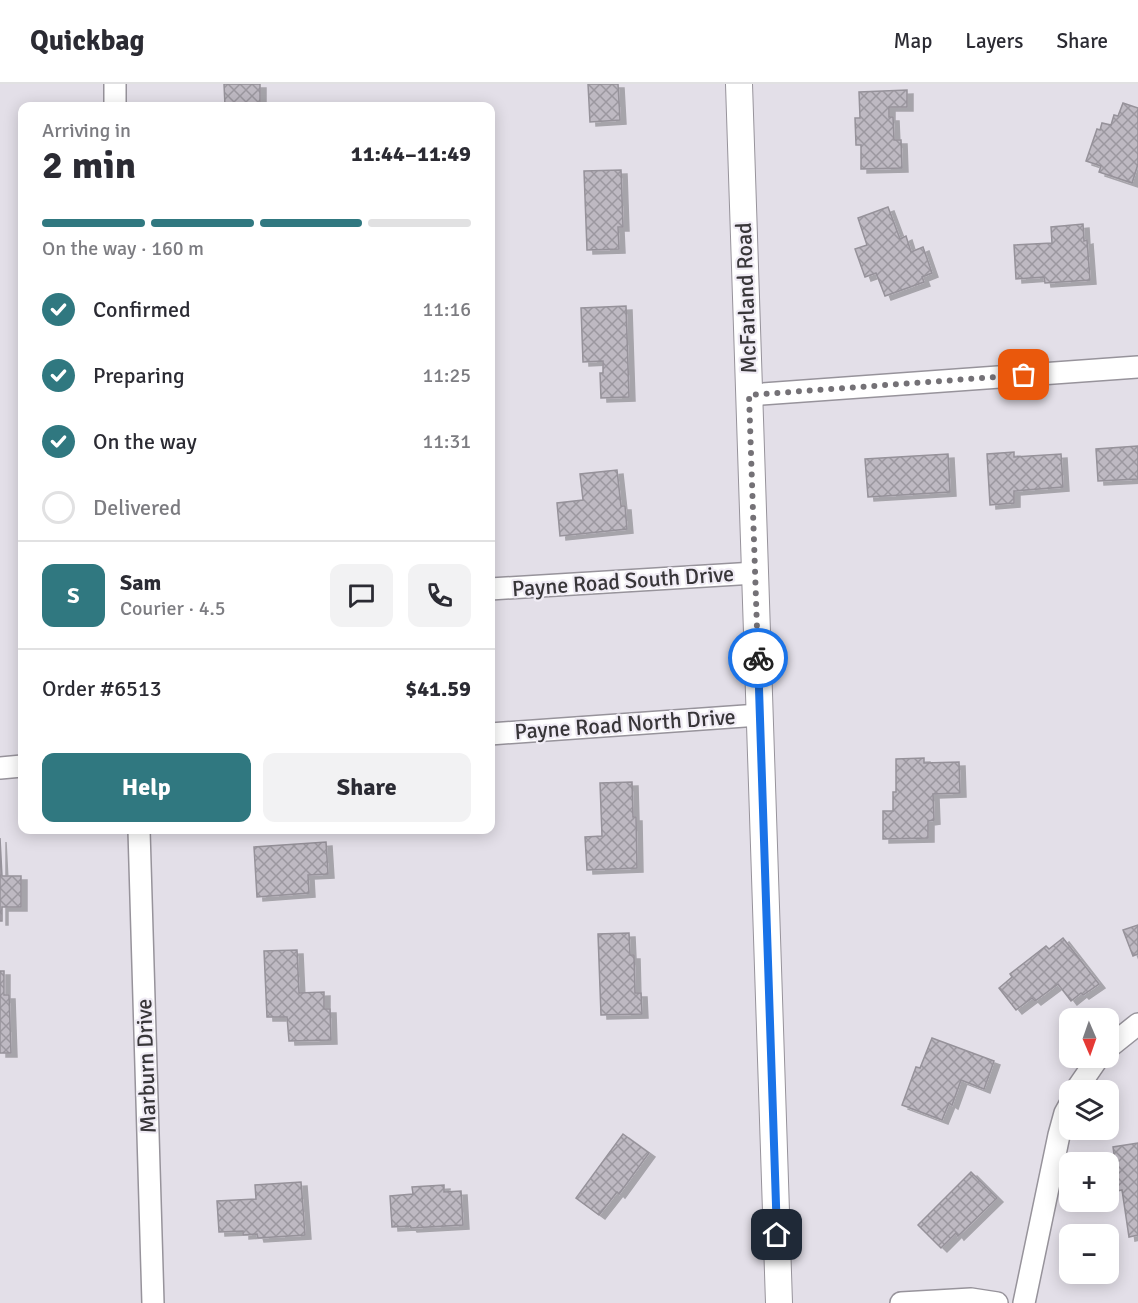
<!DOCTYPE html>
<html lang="en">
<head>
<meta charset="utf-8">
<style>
	body { margin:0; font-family:Signika,sans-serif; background:#f2f2f3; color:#2b2b33; height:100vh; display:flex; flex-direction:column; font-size:22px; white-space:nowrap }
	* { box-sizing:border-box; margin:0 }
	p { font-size:20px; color:#7c7c81 }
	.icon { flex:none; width:33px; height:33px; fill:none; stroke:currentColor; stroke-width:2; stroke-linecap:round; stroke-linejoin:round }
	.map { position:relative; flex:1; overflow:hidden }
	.side { position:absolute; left:18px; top:18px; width:477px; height:732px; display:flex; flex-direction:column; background:#fff; border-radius:12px; box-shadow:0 3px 15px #0003 }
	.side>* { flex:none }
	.needle { width:39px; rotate:178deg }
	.buttons { position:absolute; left:1059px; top:924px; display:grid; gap:12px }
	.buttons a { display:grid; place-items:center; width:60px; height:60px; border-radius:12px; background:#fff; box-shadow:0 3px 15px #0003; font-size:30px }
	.pin { position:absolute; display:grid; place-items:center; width:51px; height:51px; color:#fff; margin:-26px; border-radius:12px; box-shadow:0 3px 9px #0006 }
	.courier { position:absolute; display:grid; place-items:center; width:60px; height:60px; margin:-30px; border:4px solid #1a73e8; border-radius:50%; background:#fff; color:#222; box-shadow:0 2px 8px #0007 }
	.headline em { font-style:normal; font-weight:700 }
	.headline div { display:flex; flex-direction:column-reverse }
	.headline { display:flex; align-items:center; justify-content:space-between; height:102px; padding:0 24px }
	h1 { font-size:39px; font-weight:700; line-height:45px }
	.bar { display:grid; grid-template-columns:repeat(4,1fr); gap:9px 6px; align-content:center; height:72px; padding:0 24px }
	.bar i { height:8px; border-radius:4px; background:#e1e1e2 }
	.bar .current { background:#307880 }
	.bar p { grid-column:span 4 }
	.line { display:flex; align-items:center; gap:15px; padding:0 24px; border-top:2px solid #e1e1e2 }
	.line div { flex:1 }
	.round { display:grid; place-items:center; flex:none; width:63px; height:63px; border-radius:12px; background:#f2f2f3 }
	ol { padding:0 24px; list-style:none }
	li { display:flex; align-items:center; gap:18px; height:66px }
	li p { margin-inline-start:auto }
	li .icon { padding:6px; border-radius:50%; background:#307880; color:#fff; stroke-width:4 }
	li:last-child { color:#7c7c81 }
	li i { width:33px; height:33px; border:3px solid #e1e1e2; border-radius:50% }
	.primary-button { display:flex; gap:12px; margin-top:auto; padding:12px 24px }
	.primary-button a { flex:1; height:69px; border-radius:12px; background:#307880; color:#fff; font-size:24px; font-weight:700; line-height:69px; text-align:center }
	.primary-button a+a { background:#f2f2f3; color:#2b2b33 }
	header { display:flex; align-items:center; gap:36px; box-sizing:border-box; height:84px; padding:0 30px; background:#fff; border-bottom:2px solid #e1e1e2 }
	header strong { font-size:28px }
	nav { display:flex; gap:33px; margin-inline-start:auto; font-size:21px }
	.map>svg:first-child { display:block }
	.building { fill:url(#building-cross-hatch); stroke:#96929a; stroke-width:1.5; filter:url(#shadow) }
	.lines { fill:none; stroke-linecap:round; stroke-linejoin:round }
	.minor-casing { stroke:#97939b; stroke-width:24 }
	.tertiary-casing { stroke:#97939b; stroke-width:28 }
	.minor { stroke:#fff; stroke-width:21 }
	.tertiary { stroke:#fff; stroke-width:26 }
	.done { stroke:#747176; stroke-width:6; stroke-dasharray:0 10.8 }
	.route { stroke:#1a73e8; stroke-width:8 }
	.labels { text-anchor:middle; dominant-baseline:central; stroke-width:4.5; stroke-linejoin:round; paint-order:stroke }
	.street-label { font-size:22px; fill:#383639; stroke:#f0ecf5 }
</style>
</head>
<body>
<header>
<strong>Quickbag</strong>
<nav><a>Map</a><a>Layers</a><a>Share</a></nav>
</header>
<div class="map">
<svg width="1138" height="1219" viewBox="0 0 1138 1219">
	<defs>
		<pattern id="building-cross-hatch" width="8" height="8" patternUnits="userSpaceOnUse" patternTransform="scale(1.5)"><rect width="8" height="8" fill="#beb9c2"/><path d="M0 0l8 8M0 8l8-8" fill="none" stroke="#9b979f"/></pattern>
		<filter id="shadow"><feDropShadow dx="6" dy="4" stdDeviation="0" flood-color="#0004"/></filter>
	</defs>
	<rect width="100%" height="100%" fill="#e3dfe8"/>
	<g class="building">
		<path d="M224 0H260V22H225Z"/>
		<path d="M588 0H618L620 36 590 38Z"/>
		<path d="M907 6V23H889V33H893L894 56H901L902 84 861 85V61H856L855 34H860L859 8Z"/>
		<path d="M1123 19 1138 24V80L1132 99 1099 88 1101 82 1086 77 1097 45 1100 46 1102 39 1111 41 1114 31 1118 32Z"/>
		<path d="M621 86 623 143H618L619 165 587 166 584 87Z"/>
		<path d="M888 123 900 155 906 152 911 168 923 163 932 189 922 193 924 198 885 212 876 189 865 193 855 165 867 161 858 134Z"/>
		<path d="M1083 140 1084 157 1087 156 1090 196 1045 199 1044 193 1016 195 1014 161 1052 159 1051 143Z"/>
		<path d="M626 222 629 313 601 314 600 289H603V277L583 278 581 224Z"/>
		<path d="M1138 362V395L1098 397 1096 365Z"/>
		<path d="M1014 368V373L1061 370 1063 403 1014 407V419L990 421 987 370Z"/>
		<path d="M948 370 950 408 868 413 865 375Z"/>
		<path d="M617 386 621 422H625L627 445 560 452 557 419 583 416 580 390Z"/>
		<path d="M924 674V679L959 678 960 709 933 710 934 736 928 737V754L883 755V727H893V708H896V675Z"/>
		<path d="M632 698 633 733H636L637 784 587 786 585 753 602 752 600 699Z"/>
		<path d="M0 754 2 792H21V823H2V837H0Z"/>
		<path d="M326 758 328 790 308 791 309 809 257 813 254 763Z"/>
		<path d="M1138 841V870L1133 872 1123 846Z"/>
		<path d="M629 849 630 871H634L635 909H641L642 930 601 931 598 850Z"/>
		<path d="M1063 854 1099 900 1083 911 1081 909 1071 917 1058 900 1035 917 1032 914 1016 926 999 904 1012 893 1010 890 1046 862 1049 865Z"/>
		<path d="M297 866 299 909 324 908V925H330L331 956 289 957 287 933H267L264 867Z"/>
		<path d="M0 887H4V911H9L11 969H0Z"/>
		<path d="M932 954 994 977 984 1005 961 996 952 1021 949 1019 942 1036 902 1021 916 983 920 984Z"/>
		<path d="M623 1050 649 1069 619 1110 617 1108 599 1131 576 1114Z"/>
		<path d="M1138 1059V1151L1129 1153 1122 1106 1117 1107 1113 1079 1115 1078 1113 1063Z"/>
		<path d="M971 1088 997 1114 958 1152 956 1149 941 1164 918 1141Z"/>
		<path d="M301 1098 305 1151 258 1154 257 1150 243 1151V1147L219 1148 217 1117 256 1115 255 1101Z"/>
		<path d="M444 1101V1108L461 1107 463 1141 411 1144 410 1142 392 1143 390 1112 413 1110 412 1103Z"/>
	</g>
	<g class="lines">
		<defs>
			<g id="minor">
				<path d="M115 0V22"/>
				<path d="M749 311 1138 283"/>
				<path d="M490 505 755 489"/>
				<path d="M490 650 759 631"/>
				<path d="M0 684 22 682"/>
				<path d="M139 746 153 1219"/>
				<path d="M1108 964 1138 940"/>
				<path d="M1076 1006 1098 974"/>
				<path d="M901 1219 971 1215 997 1219"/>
				<path d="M1024 1219 1059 1051 1065 1029 1070 1020"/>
			</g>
			<path id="tertiary" d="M739 0 779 1219"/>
		</defs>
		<use href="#minor" class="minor-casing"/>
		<use href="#tertiary" class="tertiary-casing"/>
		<use href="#minor" class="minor"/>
		<use href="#tertiary" class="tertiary"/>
	</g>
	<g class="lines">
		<path class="done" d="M758 574 749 311 1024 291"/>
		<path class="route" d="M758 574 777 1151"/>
	</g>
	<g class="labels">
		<g class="street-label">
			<text transform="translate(746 214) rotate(-92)">McFarland Road</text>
			<text transform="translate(623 497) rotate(-4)">Payne Road South Drive</text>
			<text transform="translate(625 640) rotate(-4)">Payne Road North Drive</text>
			<text transform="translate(146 982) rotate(-92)">Marburn Drive</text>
		</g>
	</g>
</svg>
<div class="buttons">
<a><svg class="needle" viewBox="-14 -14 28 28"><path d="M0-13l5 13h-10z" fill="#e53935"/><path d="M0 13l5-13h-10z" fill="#7c7c81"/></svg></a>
<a><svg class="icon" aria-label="layers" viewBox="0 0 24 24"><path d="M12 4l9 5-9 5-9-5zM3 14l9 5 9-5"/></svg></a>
<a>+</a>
<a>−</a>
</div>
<div class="pin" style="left:1024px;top:291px;background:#ea580c"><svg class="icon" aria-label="bag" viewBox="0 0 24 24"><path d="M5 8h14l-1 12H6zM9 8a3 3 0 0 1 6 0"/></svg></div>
<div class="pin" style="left:777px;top:1151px;background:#1f2937"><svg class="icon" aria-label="home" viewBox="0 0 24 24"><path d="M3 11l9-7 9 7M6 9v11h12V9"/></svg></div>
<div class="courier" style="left:758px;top:574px"><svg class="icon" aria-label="bike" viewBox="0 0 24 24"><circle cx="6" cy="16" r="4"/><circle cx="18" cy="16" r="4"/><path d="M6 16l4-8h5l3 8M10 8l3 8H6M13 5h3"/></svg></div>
<section class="side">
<div class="headline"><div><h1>2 min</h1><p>Arriving in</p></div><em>11:44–11:49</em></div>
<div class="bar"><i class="current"></i><i class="current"></i><i class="current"></i><i></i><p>On the way · 160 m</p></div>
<ol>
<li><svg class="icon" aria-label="check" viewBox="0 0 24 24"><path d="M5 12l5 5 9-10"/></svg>Confirmed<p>11:16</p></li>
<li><svg class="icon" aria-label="check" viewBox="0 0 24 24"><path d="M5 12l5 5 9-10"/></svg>Preparing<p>11:25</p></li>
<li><svg class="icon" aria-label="check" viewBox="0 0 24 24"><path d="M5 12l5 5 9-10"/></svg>On the way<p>11:31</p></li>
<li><i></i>Delivered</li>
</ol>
<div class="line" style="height:108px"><b class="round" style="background:#307880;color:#fff">S</b><div><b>Sam</b><p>Courier · 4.5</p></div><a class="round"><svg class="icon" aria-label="chat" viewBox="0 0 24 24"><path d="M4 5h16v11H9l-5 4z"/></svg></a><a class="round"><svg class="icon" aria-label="phone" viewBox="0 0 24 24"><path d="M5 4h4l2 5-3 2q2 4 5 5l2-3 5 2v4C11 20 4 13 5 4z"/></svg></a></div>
<div class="line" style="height:78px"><div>Order #6513</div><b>$41.59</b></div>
<div class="primary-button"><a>Help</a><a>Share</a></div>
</section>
</div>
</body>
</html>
